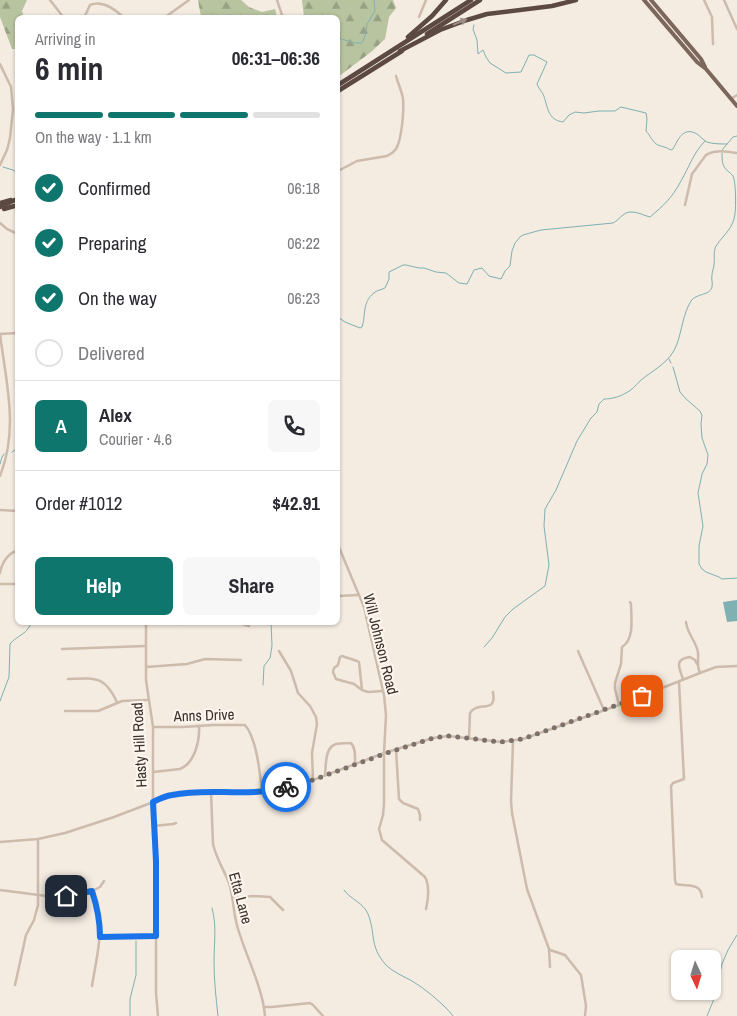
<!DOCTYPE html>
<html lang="en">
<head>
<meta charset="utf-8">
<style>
	body { margin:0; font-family:"Archivo Narrow",sans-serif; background:#f7f7f7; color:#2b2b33; height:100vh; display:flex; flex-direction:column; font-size:19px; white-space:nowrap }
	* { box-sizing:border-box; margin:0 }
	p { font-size:16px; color:#7c7c81 }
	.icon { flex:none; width:28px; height:28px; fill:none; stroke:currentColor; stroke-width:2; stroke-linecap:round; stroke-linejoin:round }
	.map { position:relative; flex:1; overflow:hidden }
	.panel { position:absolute; left:15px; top:15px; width:325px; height:610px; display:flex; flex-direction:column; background:#fff; border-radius:8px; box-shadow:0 1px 4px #0004 }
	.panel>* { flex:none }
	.needle { width:32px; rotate:176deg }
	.fabs { position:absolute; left:671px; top:950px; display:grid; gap:10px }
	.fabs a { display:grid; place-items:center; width:50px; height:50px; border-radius:8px; background:#fff; box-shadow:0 1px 4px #0004; font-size:25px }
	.pin { position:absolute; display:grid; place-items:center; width:42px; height:42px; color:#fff; margin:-21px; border-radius:10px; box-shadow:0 2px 8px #0006 }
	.courier { position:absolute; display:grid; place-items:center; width:50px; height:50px; margin:-25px; border:4px solid #1a73e8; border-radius:50%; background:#fff; color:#222; box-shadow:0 1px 6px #0007 }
	.headline em { font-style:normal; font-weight:700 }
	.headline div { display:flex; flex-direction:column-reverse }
	.headline { display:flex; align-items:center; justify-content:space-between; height:85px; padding:0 20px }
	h1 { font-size:32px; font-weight:700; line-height:38px }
	.bar { display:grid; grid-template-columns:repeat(4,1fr); gap:8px 5px; align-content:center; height:60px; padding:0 20px }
	.bar i { height:6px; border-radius:4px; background:#e1e1e2 }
	.bar .current { background:#0f766e }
	.bar p { grid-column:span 4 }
	.line { display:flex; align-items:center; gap:12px; padding:0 20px; border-top:1px solid #e1e1e2 }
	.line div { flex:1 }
	.round { display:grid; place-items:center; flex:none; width:52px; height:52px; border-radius:8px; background:#f7f7f7 }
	ol { padding:0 20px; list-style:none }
	li { display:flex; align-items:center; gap:15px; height:55px }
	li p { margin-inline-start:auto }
	li .icon { padding:5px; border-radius:50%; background:#0f766e; color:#fff; stroke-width:4 }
	li:last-child { color:#7c7c81 }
	li i { width:28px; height:28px; border:2px solid #e1e1e2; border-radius:50% }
	.button { display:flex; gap:10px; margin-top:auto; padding:10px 20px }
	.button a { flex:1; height:58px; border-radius:8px; background:#0f766e; color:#fff; font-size:20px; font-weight:700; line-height:58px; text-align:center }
	.button a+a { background:#f7f7f7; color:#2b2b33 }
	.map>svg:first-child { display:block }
	.forest { fill:url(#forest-firs) }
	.water { fill:#7fb0b2 }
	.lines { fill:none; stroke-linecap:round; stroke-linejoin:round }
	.stream { stroke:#7fb0b2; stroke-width:1 }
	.minor { stroke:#cdbbac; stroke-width:2.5 }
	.major { stroke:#7d675c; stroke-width:4 }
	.highway { stroke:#5c4a42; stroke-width:4.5 }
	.oneway { fill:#9c8e87 }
	.done { stroke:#7c716b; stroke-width:5; stroke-dasharray:0 9 }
	.route { stroke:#1a73e8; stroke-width:6 }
	.labels { text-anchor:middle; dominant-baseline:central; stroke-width:4.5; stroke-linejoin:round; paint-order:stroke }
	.street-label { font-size:15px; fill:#3b302b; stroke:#fbf5ee }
</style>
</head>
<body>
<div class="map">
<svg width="737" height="1016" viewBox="0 0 737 1016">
	<defs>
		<pattern id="forest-firs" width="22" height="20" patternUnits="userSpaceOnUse" patternTransform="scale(1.25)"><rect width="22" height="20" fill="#b8c4a0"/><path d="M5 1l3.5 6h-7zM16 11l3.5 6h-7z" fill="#97a083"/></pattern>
	</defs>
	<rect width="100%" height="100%" fill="#f4ebe1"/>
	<g class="forest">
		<path d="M0 0H27L22 11 24 17 18 18 17 49H12L0 17Z"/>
		<path d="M198 0H241L249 7 262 12 275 9 277 17H201Z"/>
		<path d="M302 0H393L396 8 389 17 385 39 371 52 338 77V18L304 17Z"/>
	</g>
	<path class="water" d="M737 600V621L727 622 723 602Z"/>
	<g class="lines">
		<g class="stream">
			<path d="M474 25 473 29 477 40 478 54 483 50 486 57 490 63 506 73 521 72 529 55H534L547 62 537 84C538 87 541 91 543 94 548 106 547 120 563 122L569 115 575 112 584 113 599 111H615L621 107 646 113 647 119 646 131C650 135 653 143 658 145 663 147 666 147 671 150L673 149C678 140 683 126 697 134 700 136 703 140 707 142 712 144 722 144 727 144"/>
			<path d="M338 38 355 43H362L365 36 367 24 375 11 374 0"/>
			<path d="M722 150 733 137 737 136"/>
			<path d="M3 167 13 170 18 174"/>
			<path d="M338 317 345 322 360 328 362 327C366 315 362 302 374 293 377 290 381 290 385 288L389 279V272L403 265H406L419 268H424L436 272 446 273 459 283 467 284 474 270 482 268 489 276 501 279 505 271 510 266 512 251 515 243 520 237 523 235 541 230 613 223C617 221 619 218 623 215 631 208 642 215 650 217 664 205 672 198 681 181 689 167 694 152 705 141"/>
			<path d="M669 359 671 363"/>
			<path d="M673 367 680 392 686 399 700 411 702 415 701 424 702 438 708 455 707 464 702 474 698 493 703 526 699 546V564L702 569 706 572 719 577 722 579 737 578"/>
			<path d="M12 452 18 448"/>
			<path d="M0 464 2 457 4 454"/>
			<path d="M484 647 492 638 505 617 513 609 545 586 549 565 544 526 545 509 556 490 577 441 591 418 597 412 599 404 604 399C611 399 619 397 626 393 632 390 635 386 640 381 654 369 670 363 677 344 682 330 683 314 691 301 696 293 710 296 712 287 713 283 711 279 712 275 712 271 714 268 714 264 715 258 713 252 716 246 724 234 733 229 735 214 736 206 736 182 733 176 731 173 727 171 725 168 722 164 722 158 722 153"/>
			<path d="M263 685 264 666 270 658 272 646 271 622"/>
			<path d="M0 701 9 677 10 644C17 635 29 634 31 622"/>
			<path d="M344 890C351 900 363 902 368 914 376 934 369 946 386 965 393 972 403 976 412 981 424 988 445 1005 453 1016"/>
			<path d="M212 908C217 926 214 943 214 962 214 980 216 998 218 1016"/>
			<path d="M130 1016V999L136 975V941"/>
			<path d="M707 1016 714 999 722 964 728 950 737 935"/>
		</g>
		<g class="minor">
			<path d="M50 0 64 18"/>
			<path d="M277 0 283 18"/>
			<path d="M704 0 712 17 713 44"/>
			<path d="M724 0 737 29"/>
			<path d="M419 17 426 0"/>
			<path d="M84 18 90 5C102 0 115 9 124 18"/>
			<path d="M164 18 189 0"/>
			<path d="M0 64 11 87 13 109 10 138 7 150 0 165"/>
			<path d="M731 99 737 95"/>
			<path d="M338 171 357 161 387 156C391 154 393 153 396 149 402 139 404 110 403 99 402 91 398 84 396 76"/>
			<path d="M685 205 692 174 706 155C715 149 727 152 737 153"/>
			<path d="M0 223 7 229 18 234"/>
			<path d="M0 334 18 333"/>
			<path d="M0 476C19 428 6 383 0 334"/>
			<path d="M0 510 18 511"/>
			<path d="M338 545 364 607 384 695 386 715 384 753V804L383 815 379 829 382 840 425 877C430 886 428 900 426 909"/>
			<path d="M0 573C2 562 7 554 18 550"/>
			<path d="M0 584H18"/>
			<path d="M338 596 358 595"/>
			<path d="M146 622V680L153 727V801L156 861V993L158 1016"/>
			<path d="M173 622 180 624 221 622"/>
			<path d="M235 622 249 626"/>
			<path d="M686 622C687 634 697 642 698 653 699 661 696 664 700 673"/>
			<path d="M64 623 66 622"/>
			<path d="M62 649 145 646"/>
			<path d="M279 651 291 671 298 693 310 706 316 717 317 724 312 753 313 780"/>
			<path d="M578 651 604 710"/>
			<path d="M146 667 187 664 205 659 241 660"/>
			<path d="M68 679C95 678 104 675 117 702"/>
			<path d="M683 679C679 668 674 659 690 657L695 660 697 664"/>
			<path d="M679 682 684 779 673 783 671 786 675 880 676 884C687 887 701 882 702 897"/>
			<path d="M362 690 359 662 357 661 342 656 340 657 338 665 334 668 333 672 336 679 354 684 362 690 368 692 383 691"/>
			<path d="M619 705 615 689V683L621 664 622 647C635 639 631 617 631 604L630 602"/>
			<path d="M65 711H98L122 701 148 700"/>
			<path d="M153 727H183L213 725H245C257 739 260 774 262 792"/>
			<path d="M469 738 470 713C478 700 497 715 493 692"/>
			<path d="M513 742 511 801 512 813 527 889 549 949 550 967"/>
			<path d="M396 750 399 799 403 803 418 809 420 815V820"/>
			<path d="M153 772 180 769C195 763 200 740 199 726"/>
			<path d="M325 775C326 766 325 749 334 745 339 742 346 744 351 743 356 748 355 757 355 764"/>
			<path d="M211 792 213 844C216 858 224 870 229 883 234 899 233 916 239 932 247 958 263 989 265 1016"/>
			<path d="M154 826 173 824 176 823"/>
			<path d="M0 842 38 839 65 833 114 817 169 796 187 793H249L281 789 313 780 384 753 433 738 448 736 457 737 501 742 523 739 619 705 700 673 716 667 737 666"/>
			<path d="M0 890 54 897H66L92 891 100 887 104 881"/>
			<path d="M92 891C95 901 99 911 100 922 101 943 95 966 92 986"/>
			<path d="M233 898 253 896 270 897 283 910"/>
			<path d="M100 937 157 936"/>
			<path d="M550 950 565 955 581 975 586 1006 585 1016"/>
			<path d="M15 985 26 935 34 920 38 905V839"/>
			<path d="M264 1007H272L310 1003 313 1005 323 1016"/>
		</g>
		<g class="major">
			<path d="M644 0 697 62 706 69 737 106"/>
			<path d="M651 0 701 59 705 67"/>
		</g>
		<g class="highway">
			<path d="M427 34 480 0"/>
			<path d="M408 37 432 16 446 0"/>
			<path d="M400 51 440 30 467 20 487 14 552 6 576 0"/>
			<path d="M338 85 471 0"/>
			<path d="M338 91 402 51"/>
			<path d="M0 203 11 200"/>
			<path d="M0 207 17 199"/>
			<path d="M4 209 18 205"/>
		</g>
	</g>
	<defs><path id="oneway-solid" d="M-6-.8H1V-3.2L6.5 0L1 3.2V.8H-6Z" transform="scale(1.25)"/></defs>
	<use class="oneway" href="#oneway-solid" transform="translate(460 22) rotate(-22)"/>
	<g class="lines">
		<path class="done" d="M286 787 313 780 384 754 433 738 448 736 457 737 501 742 523 739 642 696"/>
		<path class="route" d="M66 896 92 891C97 906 100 921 100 937L156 936V861L153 802C159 799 165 796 172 795 210 787 247 798 286 787"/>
	</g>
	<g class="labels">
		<g class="street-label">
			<text transform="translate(381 644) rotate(76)">Will Johnson Road</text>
			<text transform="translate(204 715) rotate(-2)">Anns Drive</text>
			<text transform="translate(139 745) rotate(-93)">Hasty Hill Road</text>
			<text transform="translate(241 898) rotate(75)">Etta Lane</text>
		</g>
	</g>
</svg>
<div class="fabs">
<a><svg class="needle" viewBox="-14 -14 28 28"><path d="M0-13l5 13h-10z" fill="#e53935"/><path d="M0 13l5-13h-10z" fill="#7c7c81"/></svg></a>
</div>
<div class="pin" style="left:642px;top:696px;background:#ea580c"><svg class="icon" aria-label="bag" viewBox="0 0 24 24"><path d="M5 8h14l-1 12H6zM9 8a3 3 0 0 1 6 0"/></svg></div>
<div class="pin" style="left:66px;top:896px;background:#1f2937"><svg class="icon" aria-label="home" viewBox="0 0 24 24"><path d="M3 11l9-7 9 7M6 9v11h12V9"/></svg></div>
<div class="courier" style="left:286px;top:787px"><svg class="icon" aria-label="bike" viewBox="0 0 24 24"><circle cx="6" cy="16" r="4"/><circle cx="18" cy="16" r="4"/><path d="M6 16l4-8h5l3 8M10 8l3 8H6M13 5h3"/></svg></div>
<section class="panel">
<div class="headline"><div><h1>6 min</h1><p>Arriving in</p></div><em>06:31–06:36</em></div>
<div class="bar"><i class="current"></i><i class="current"></i><i class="current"></i><i></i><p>On the way · 1.1 km</p></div>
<ol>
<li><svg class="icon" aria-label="check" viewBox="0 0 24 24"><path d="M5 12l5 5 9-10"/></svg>Confirmed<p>06:18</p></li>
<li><svg class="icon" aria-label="check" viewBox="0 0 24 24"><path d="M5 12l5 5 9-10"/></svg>Preparing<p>06:22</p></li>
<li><svg class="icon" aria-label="check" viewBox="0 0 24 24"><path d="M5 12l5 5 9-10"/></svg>On the way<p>06:23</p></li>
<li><i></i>Delivered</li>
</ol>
<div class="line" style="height:90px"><b class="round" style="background:#0f766e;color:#fff">A</b><div><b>Alex</b><p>Courier · 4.6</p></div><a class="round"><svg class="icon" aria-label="phone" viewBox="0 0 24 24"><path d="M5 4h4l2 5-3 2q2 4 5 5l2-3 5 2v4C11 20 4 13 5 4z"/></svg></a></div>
<div class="line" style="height:65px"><div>Order #1012</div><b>$42.91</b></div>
<div class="button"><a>Help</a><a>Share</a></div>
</section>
</div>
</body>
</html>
